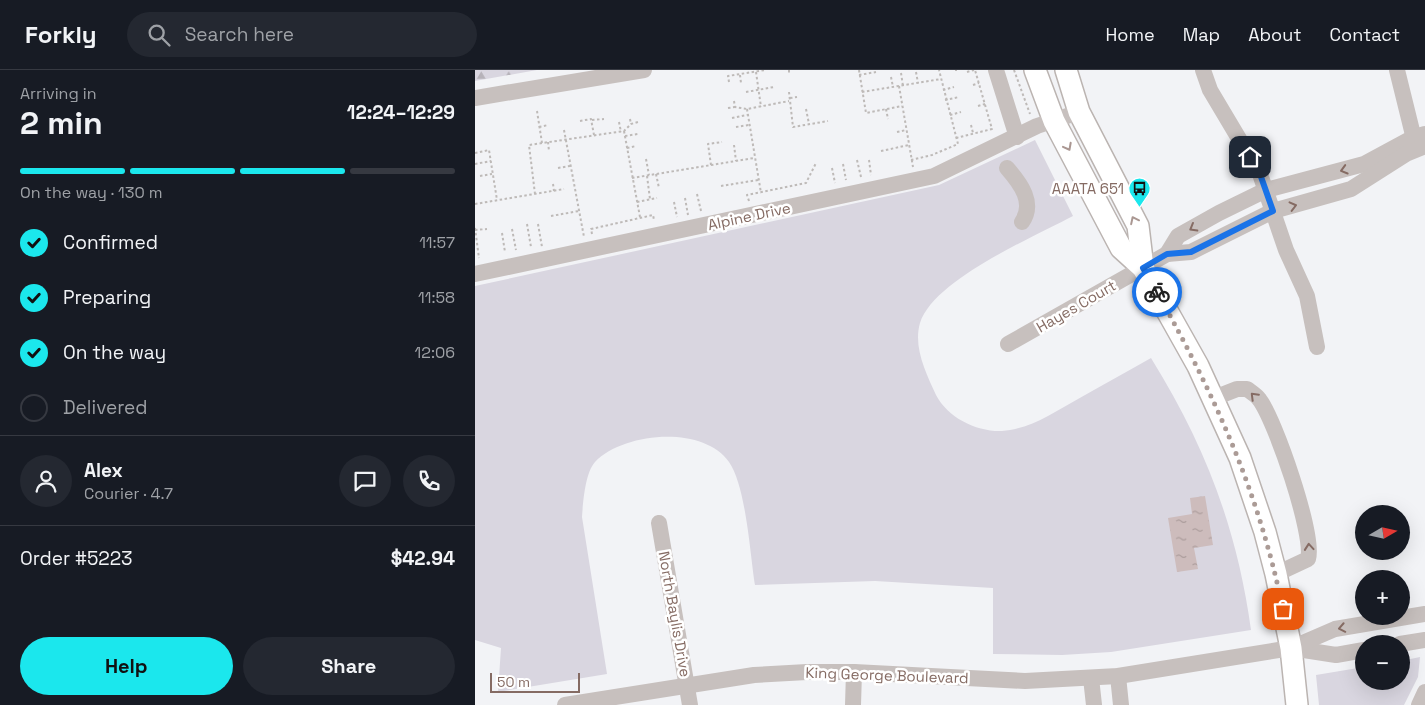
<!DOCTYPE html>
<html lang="en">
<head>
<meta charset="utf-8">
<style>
	body { margin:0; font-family:"Space Grotesk",sans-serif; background:#242831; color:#f1f3f6; height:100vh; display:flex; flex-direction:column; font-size:19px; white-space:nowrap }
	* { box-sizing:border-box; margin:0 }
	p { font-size:16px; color:#9ea1a6 }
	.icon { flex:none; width:28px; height:28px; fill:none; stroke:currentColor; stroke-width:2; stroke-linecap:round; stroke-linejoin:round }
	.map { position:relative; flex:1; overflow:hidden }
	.drawer { display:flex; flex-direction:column; background:#171b24; width:475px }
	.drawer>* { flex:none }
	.needle { width:32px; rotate:81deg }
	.tools { position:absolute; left:880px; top:435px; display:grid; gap:10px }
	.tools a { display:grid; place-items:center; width:55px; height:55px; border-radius:50%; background:#171b24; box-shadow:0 5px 20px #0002; font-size:25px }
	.scale { position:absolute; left:15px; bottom:12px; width:90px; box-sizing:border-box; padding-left:5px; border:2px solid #856b63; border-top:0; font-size:14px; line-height:18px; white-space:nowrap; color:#856b63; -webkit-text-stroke:4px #fff; paint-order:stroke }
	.pin { position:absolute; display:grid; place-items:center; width:42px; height:42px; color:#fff; margin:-21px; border-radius:10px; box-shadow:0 2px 8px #0006 }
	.courier { position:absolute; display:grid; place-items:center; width:50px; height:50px; margin:-25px; border:4px solid #1a73e8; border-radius:50%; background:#fff; color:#222; box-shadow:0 1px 6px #0007 }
	.head em { font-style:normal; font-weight:800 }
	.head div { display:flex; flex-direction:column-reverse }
	.head { display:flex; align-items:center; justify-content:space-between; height:85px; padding:0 20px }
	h1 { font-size:32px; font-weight:800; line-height:38px }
	.bar { display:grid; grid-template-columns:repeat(4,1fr); gap:8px 5px; align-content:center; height:60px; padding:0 20px }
	.bar i { height:6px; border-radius:4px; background:#363941 }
	.bar .current { background:#1be7ed }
	.bar p { grid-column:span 4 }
	.line { display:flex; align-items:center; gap:12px; padding:0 20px; border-top:1px solid #363941 }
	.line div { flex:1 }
	.round { display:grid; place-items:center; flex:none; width:52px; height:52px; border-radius:26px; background:#242831 }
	ol { padding:0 20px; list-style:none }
	li { display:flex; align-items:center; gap:15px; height:55px }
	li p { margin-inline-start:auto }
	li .icon { padding:5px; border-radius:50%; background:#1be7ed; color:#111; stroke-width:4 }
	li:last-child { color:#9ea1a6 }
	li i { width:28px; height:28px; border:2px solid #363941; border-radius:50% }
	.primary-button { display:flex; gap:10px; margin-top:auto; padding:10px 20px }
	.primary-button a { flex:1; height:58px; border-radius:30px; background:#1be7ed; color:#111; font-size:20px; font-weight:800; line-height:58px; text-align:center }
	.primary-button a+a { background:#242831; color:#f1f3f6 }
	header { display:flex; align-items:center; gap:30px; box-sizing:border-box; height:70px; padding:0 25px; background:#171b24; border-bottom:1px solid #363941 }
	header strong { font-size:24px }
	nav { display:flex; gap:28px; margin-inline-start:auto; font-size:18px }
	.search { width:350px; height:45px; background:#242831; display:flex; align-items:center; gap:12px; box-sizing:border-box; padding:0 18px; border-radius:28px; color:#9ea1a6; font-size:19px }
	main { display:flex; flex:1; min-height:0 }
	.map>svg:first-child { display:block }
	.green { fill:#d9d6e0 }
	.forest { fill:url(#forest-firs) }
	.water { fill:url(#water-ripples) }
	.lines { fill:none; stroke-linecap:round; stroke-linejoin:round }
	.major-casing { stroke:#bbb4b1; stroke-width:24 }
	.path { stroke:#bebab8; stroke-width:2; stroke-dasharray:2.5 2.5; stroke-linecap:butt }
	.minor { stroke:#c7c0be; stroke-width:16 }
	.major { stroke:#fff; stroke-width:21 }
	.oneway { stroke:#aa9792 }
	.oneway2 { stroke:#856b63 }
	.done { stroke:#ab9b96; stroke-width:5; stroke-dasharray:0 9 }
	.route { stroke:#1a73e8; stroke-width:6 }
	.labels { text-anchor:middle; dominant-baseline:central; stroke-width:5; stroke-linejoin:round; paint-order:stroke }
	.poi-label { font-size:15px; fill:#856b63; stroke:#fff; text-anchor:end }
	.street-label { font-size:15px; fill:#856b63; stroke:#fff }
</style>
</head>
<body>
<header>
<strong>Forkly</strong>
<div class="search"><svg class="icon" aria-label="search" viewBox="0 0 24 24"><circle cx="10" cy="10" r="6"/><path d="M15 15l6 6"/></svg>Search here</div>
<nav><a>Home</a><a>Map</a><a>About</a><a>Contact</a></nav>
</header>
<main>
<section class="drawer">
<div class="head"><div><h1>2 min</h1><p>Arriving in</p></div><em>12:24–12:29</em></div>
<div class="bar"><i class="current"></i><i class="current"></i><i class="current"></i><i></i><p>On the way · 130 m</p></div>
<ol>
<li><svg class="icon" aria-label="check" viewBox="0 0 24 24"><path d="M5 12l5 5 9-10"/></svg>Confirmed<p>11:57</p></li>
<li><svg class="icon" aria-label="check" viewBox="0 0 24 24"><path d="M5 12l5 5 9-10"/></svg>Preparing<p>11:58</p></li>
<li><svg class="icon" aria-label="check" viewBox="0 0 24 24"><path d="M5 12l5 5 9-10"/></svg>On the way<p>12:06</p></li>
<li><i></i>Delivered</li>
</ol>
<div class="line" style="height:90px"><a class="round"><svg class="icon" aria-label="person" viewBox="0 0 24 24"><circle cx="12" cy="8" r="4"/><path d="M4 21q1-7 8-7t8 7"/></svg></a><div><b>Alex</b><p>Courier · 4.7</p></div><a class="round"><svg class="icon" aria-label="chat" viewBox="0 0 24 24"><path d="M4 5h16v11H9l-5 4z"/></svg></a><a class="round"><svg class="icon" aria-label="phone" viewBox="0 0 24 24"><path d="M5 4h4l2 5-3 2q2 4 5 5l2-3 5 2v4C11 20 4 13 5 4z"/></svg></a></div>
<div class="line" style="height:65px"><div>Order #5223</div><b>$42.94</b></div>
<div class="primary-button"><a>Help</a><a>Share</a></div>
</section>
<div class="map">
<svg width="950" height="635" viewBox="0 0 950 635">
	<defs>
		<pattern id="forest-firs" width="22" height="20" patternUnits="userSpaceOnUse" patternTransform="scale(1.25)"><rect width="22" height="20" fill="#d9d6e0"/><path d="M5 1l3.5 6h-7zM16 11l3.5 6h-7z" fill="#b6b2b9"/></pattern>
		<pattern id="water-ripples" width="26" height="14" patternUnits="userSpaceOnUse" patternTransform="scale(1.25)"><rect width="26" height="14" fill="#cdbcbc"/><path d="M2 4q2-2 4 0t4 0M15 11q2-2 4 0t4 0" fill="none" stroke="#ac9d9c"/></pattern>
	</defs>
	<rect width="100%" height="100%" fill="#f2f3f6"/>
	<g class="green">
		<path d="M560 70 598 146C559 167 459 209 445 253 438 277 451 303 461 325 473 348 502 362 527 361 556 359 579 342 603 329 627 315 652 302 676 288 730 375 762 458 776 560L636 582 587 585 518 584V518L400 511 280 515C275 484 271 416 254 392 228 355 149 362 120 392 110 403 108 433 107 447L132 604 23 622 26 578 0 570V216L464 115Z"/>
		<path d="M945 587 943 607 929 635H844L841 605 889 597V611H926V591Z"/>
	</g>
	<path class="forest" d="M0 0H62L0 11Z"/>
	<path class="water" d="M730 426 738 475 719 478 723 499 702 502 693 448 717 444 715 428Z"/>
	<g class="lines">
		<defs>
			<g id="major">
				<path d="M560 0 579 51 646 178 668 198 723 296 765 388 790 462 801 504 816 578 822 635"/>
				<path d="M591 0 604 42 663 156 668 198"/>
			</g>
		</defs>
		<use href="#major" class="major-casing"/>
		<g class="path">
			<path d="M314 0V3"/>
			<path d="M384 0 391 43 427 36"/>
			<path d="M481 0V1"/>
			<path d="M539 0 555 44"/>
			<path d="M281 2 286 37"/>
			<path d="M441 2 443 13"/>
			<path d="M492 2 499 0"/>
			<path d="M426 3 428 16"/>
			<path d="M265 5 266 13"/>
			<path d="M384 5 401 2"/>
			<path d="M416 7 418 17"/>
			<path d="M254 12 253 6 290 0"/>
			<path d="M498 15 504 13"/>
			<path d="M424 16 438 97"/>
			<path d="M468 20 479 17"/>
			<path d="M271 22 299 17"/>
			<path d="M314 22 318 57 353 51"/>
			<path d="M387 22 466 9"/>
			<path d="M315 28 322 27"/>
			<path d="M470 30 484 27"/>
			<path d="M259 31 260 37 272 39 314 31"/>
			<path d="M503 36 510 34"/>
			<path d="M253 38 260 37"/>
			<path d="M272 39 286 123"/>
			<path d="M331 39 334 54"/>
			<path d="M411 39 413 49"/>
			<path d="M62 41 67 73"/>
			<path d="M475 45 486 42"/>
			<path d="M257 48 272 45"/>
			<path d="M155 49 156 54"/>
			<path d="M117 50 129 49"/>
			<path d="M105 51 116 49 119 65"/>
			<path d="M144 52 146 62"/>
			<path d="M496 55 498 63"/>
			<path d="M64 57 73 55"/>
			<path d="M261 57 274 55"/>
			<path d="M89 60 109 167"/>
			<path d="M149 61 165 147"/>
			<path d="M422 62 431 60"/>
			<path d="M150 66 163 64"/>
			<path d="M481 68 517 59 500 0"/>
			<path d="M73 72 74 81"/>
			<path d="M259 75 261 91"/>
			<path d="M152 78 161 76"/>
			<path d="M406 81 434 75"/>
			<path d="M0 83 14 80 22 130"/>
			<path d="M171 89 174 105"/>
			<path d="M382 90 386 107"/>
			<path d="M394 90 396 105"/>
			<path d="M436 90 457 85 483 74 464 0"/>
			<path d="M0 94 16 91"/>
			<path d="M368 94 371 110"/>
			<path d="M236 95 233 74 247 72"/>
			<path d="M83 98 95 96"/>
			<path d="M357 98 360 113"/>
			<path d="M181 104 184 118"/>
			<path d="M5 106 17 104"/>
			<path d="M172 106 175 129"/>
			<path d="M157 108 279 88"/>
			<path d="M78 114 79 121"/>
			<path d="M246 116 283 110"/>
			<path d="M60 124 54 75 149 61 156 54 163 52"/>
			<path d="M222 124 226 141"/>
			<path d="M210 128 213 145"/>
			<path d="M274 131 272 125 331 113 341 93"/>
			<path d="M162 132 182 128"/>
			<path d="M199 132 202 147"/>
			<path d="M0 134 89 119"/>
			<path d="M76 146 104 141"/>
			<path d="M52 154 56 177"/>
			<path d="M63 154 67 177"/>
			<path d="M0 158 4 188"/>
			<path d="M37 159 41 180"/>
			<path d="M0 160 12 159"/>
			<path d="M27 163 30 182"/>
			<path d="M117 164 116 159 178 145 179 150"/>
		</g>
		<g class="minor">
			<path d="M521 0 542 67"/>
			<path d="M728 0 735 20 785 104 811 180 832 226 842 277"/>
			<path d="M922 0 941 77"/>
			<path d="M0 28 169 0"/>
			<path d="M532 98C546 114 560 133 547 152"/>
			<path d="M692 184 703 166 744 143 791 120 889 94 939 67 950 64"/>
			<path d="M0 204 459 106 562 56 604 42"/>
			<path d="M533 274 692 184 716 182 798 141 876 119 931 84 950 76"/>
			<path d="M739 328 762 319H772C776 322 781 325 784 329 800 349 840 466 833 489L801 504"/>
			<path d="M184 453 215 635"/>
			<path d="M925 574 950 570"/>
			<path d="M816 578 861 585 889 580"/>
			<path d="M643 606 646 635"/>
			<path d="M616 608 619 635"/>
			<path d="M90 635 279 605 332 602H379L550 611 643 606 816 578 860 559 950 544"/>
			<path d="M378 635 379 602"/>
			<path d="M944 635 950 622"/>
		</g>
		<use href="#major" class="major"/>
	</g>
	<defs><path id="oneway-chevron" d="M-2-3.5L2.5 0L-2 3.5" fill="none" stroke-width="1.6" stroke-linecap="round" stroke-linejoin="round" transform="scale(1.25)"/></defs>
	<g class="oneway">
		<use href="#oneway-chevron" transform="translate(593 77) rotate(62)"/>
		<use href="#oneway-chevron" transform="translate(659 150) rotate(-116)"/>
	</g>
	<g class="oneway2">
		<use href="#oneway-chevron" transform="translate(869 100) rotate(164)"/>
		<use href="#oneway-chevron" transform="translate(818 136) rotate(-14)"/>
		<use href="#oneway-chevron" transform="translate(718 158) rotate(150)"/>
		<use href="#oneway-chevron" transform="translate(779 326) rotate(-135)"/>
		<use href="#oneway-chevron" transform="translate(834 477) rotate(-95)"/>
		<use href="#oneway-chevron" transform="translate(867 558) rotate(169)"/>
	</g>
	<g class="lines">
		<path class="done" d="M682 222C741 328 783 420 808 539"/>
		<path class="route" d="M682 222 668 198 692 184 716 182 798 141 785 104 775 87"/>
	</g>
	<defs>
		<symbol id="bus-pin" viewBox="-11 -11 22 30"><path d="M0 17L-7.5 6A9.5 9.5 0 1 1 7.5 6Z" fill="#1be7ed" stroke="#fff"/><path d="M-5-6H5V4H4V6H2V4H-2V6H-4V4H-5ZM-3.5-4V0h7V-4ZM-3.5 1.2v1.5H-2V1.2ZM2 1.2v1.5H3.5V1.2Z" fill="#111"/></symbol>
	</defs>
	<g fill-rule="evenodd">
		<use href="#bus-pin" x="652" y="106" width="25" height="34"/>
	</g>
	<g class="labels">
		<g class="poi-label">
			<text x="649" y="118">AAATA 651</text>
		</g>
		<g class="street-label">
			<text transform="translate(274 146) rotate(-12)">Alpine Drive</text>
			<text transform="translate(601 236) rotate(-30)">Hayes Court</text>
			<text transform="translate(200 544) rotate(80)">North Baylis Drive</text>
			<text transform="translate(412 605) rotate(2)">King George Boulevard</text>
		</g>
	</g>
</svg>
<div class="tools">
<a><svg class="needle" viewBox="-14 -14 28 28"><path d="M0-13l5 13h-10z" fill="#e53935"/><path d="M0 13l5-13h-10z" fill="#9ea1a6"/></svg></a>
<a>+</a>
<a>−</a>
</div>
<div class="scale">50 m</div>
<div class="pin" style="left:808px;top:539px;background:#ea580c"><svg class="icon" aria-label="bag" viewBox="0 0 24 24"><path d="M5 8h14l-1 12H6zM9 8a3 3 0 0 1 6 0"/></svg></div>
<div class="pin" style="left:775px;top:87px;background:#1f2937"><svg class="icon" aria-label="home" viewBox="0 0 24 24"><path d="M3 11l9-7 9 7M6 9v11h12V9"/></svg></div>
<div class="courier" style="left:682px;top:222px"><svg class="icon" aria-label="bike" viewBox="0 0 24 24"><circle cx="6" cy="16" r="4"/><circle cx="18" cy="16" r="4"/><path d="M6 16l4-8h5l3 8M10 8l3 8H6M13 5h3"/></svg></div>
</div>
</main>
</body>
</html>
